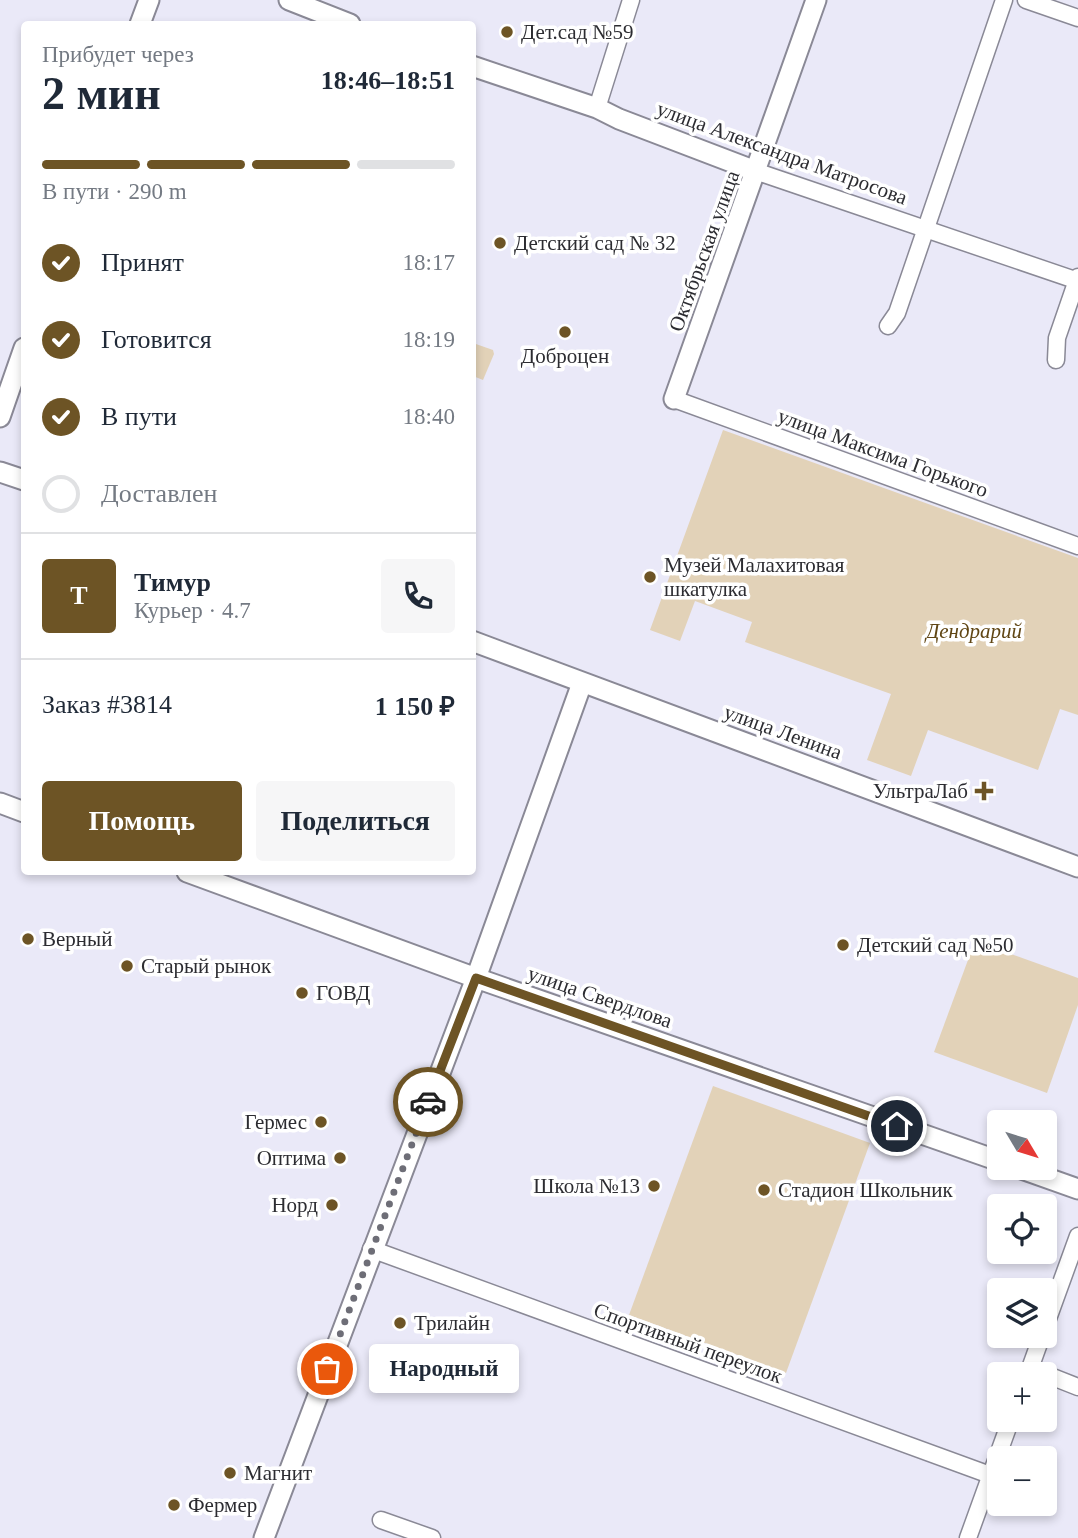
<!DOCTYPE html>
<html lang="ru">
<head>
<meta charset="utf-8">
<style>
	body { margin:0; font-family:Georgia,serif; background:#f6f6f7; color:#1f2937; height:100vh; display:flex; flex-direction:column; font-size:26px; white-space:nowrap }
	* { box-sizing:border-box; margin:0 }
	p { font-size:23px; color:#747a83 }
	.icon { flex:none; width:38px; height:38px; fill:none; stroke:currentColor; stroke-width:2; stroke-linecap:round; stroke-linejoin:round }
	.map { position:relative; flex:1; overflow:hidden }
	.panel { position:absolute; left:21px; top:21px; width:455px; height:854px; display:flex; flex-direction:column; background:#fff; border-radius:7px; box-shadow:0 4px 10px #0003 }
	.panel>* { flex:none }
	.needle { width:46px; rotate:128deg }
	.tools { position:absolute; left:987px; top:1110px; display:grid; gap:14px }
	.tools a { display:grid; place-items:center; width:70px; height:70px; border-radius:7px; background:#fff; box-shadow:0 4px 10px #0003; font-size:35px }
	.pin { position:absolute; display:grid; place-items:center; width:60px; height:60px; color:#fff; margin:-30px; border:4px solid #fff; border-radius:50%; box-shadow:0 2px 7px #0007 }
	.courier { position:absolute; display:grid; place-items:center; width:70px; height:70px; margin:-35px; border:5px solid #6d5425; border-radius:50%; background:#fff; color:#222; box-shadow:0 2px 9px #0007 }
	.bubble { position:absolute; height:49px; border-radius:7px; background:#fff; box-shadow:0 4px 10px #0003; font-size:23px; font-weight:700; line-height:49px; text-align:center }
	.headline em { font-style:normal; font-weight:700 }
	.headline div { display:flex; flex-direction:column-reverse }
	.headline { display:flex; align-items:center; justify-content:space-between; height:119px; padding:0 21px }
	h1 { font-size:46px; font-weight:700; line-height:52px }
	.bar { display:grid; grid-template-columns:repeat(4,1fr); gap:10px 7px; align-content:center; height:84px; padding:0 21px }
	.bar i { height:9px; border-radius:5px; background:#e0e1e3 }
	.bar .selected { background:#6d5425 }
	.bar p { grid-column:span 4 }
	.line { display:flex; align-items:center; gap:18px; padding:0 21px; border-top:2px solid #e0e1e3 }
	.line div { flex:1 }
	.round { display:grid; place-items:center; flex:none; width:74px; height:74px; border-radius:7px; background:#f6f6f7 }
	ol { padding:0 21px; list-style:none }
	li { display:flex; align-items:center; gap:21px; height:77px }
	li p { margin-inline-start:auto }
	li .icon { padding:7px; border-radius:50%; background:#6d5425; color:#fff; stroke-width:4 }
	li:last-child { color:#747a83 }
	li i { width:38px; height:38px; border:4px solid #e0e1e3; border-radius:50% }
	.cta { display:flex; gap:14px; margin-top:auto; padding:14px 21px }
	.cta a { flex:1; height:80px; border-radius:7px; background:#6d5425; color:#fff; font-size:28px; font-weight:700; line-height:80px; text-align:center }
	.cta a+a { background:#f6f6f7; color:#1f2937 }
	.map>svg:first-child { display:block }
	.green { fill:#e2d2b8 }
	.lines { fill:none; stroke-linecap:round; stroke-linejoin:round }
	.minor-casing { stroke:#8a8996; stroke-width:19 }
	.tertiary-casing { stroke:#8a8996; stroke-width:23 }
	.minor { stroke:#fff; stroke-width:16 }
	.tertiary { stroke:#fff; stroke-width:19 }
	.done { stroke:#6e6e77; stroke-width:7; stroke-dasharray:0 12.6 }
	.route { stroke:#6d5425; stroke-width:9 }
	.poi-dot { fill:#6d5425; stroke:#fff; stroke-width:2.5 }
	.labels { text-anchor:middle; dominant-baseline:central; stroke-width:7; stroke-linejoin:round; paint-order:stroke }
	.poi-label { font-size:21px; fill:#2c2c31; stroke:#fff; text-anchor:start }
	.street-label { font-size:21px; fill:#2c2c31; stroke:#fff }
	.park-label { font-size:21px; font-style:italic; fill:#604614; stroke:#fff }
</style>
</head>
<body>
<div class="map">
<svg width="1078" height="1538" viewBox="0 0 1078 1538">
	<rect width="100%" height="100%" fill="#eae9f8"/>
	<g class="green">
		<path d="M473 343 493 350 494 354 483 380 473 376Z"/>
		<path d="M723 430 1078 558V715L1060 709 1038 770 928 730 911 776 867 760 891 694 745 642 752 622 695 601 680 641 650 630Z"/>
		<path d="M975 941 1078 978V1005L1047 1093 934 1052Z"/>
		<path d="M713 1086 870 1143 786 1373 629 1315Z"/>
	</g>
	<g class="lines">
		<defs>
			<g id="minor">
				<path d="M1026 0 1078 18"/>
				<path d="M597 108 631 0"/>
				<path d="M758 172 1078 281"/>
				<path d="M888 326 897 313 1004 0"/>
				<path d="M1056 360 1057 338 1078 277"/>
				<path d="M674 399 1078 546"/>
				<path d="M371 1249 990 1475"/>
				<path d="M1045 1327 1078 1236"/>
				<path d="M1028 1374 1042 1335"/>
				<path d="M1045 1374 1078 1387"/>
				<path d="M381 1520 432 1538"/>
				<path d="M968 1538 1011 1419"/>
			</g>
			<g id="tertiary">
				<path d="M289 0 350 24"/>
				<path d="M140 24 149 0"/>
				<path d="M472 66 597 108 619 119 758 172"/>
				<path d="M674 399 816 0"/>
				<path d="M0 417 24 348"/>
				<path d="M0 472 24 480"/>
				<path d="M472 641 1078 867"/>
				<path d="M0 803 24 812"/>
				<path d="M187 872 476 978 999 1161"/>
				<path d="M1016 1167 1078 1189"/>
				<path d="M264 1538 476 978 582 683"/>
			</g>
		</defs>
		<use href="#minor" class="minor-casing"/>
		<use href="#tertiary" class="tertiary-casing"/>
		<use href="#minor" class="minor"/>
		<use href="#tertiary" class="tertiary"/>
	</g>
	<g class="lines">
		<path class="done" d="M327 1369 428 1102"/>
		<path class="route" d="M428 1102 476 978 897 1126"/>
	</g>
	<g class="poi-dot">
		<circle cx="507" cy="32" r="7"/>
		<circle cx="500" cy="243" r="7"/>
		<circle cx="565" cy="332" r="7"/>
		<circle cx="650" cy="577" r="7"/>
		<path d="M980.5 780.5h7v7h7v7h-7v7h-7v-7h-7v-7h7z"/>
		<circle cx="28" cy="939" r="7"/>
		<circle cx="843" cy="945" r="7"/>
		<circle cx="127" cy="966" r="7"/>
		<circle cx="302" cy="993" r="7"/>
		<circle cx="321" cy="1122" r="7"/>
		<circle cx="340" cy="1158" r="7"/>
		<circle cx="654" cy="1186" r="7"/>
		<circle cx="764" cy="1190" r="7"/>
		<circle cx="332" cy="1205" r="7"/>
		<circle cx="400" cy="1323" r="7"/>
		<circle cx="230" cy="1473" r="7"/>
		<circle cx="174" cy="1505" r="7"/>
	</g>
	<g class="labels">
		<g class="poi-label">
			<text x="521" y="32">Дет.сад №59</text>
			<text x="514" y="243">Детский сад № 32</text>
			<text x="565" y="356" text-anchor="middle">Доброцен</text>
			<text x="664" y="565">Музей Малахитовая<tspan x="664" dy="24">шкатулка</tspan></text>
			<text x="968" y="791" text-anchor="end">УльтраЛаб</text>
			<text x="42" y="939">Верный</text>
			<text x="857" y="945">Детский сад №50</text>
			<text x="141" y="966">Старый рынок</text>
			<text x="316" y="993">ГОВД</text>
			<text x="307" y="1122" text-anchor="end">Гермес</text>
			<text x="326" y="1158" text-anchor="end">Оптима</text>
			<text x="640" y="1186" text-anchor="end">Школа №13</text>
			<text x="778" y="1190">Стадион Школьник</text>
			<text x="318" y="1205" text-anchor="end">Норд</text>
			<text x="414" y="1323">Трилайн</text>
			<text x="244" y="1473">Магнит</text>
			<text x="188" y="1505">Фермер</text>
		</g>
		<g class="street-label">
			<text transform="translate(782 153) rotate(20)">улица Александра Матросова</text>
			<text transform="translate(704 251) rotate(-70)">Октябрьская улица</text>
			<text transform="translate(883 453) rotate(20)">улица Максима Горького</text>
			<text transform="translate(783 732) rotate(20)">улица Ленина</text>
			<text transform="translate(600 997) rotate(19)">улица Свердлова</text>
			<text transform="translate(688 1343) rotate(20)">Спортивный переулок</text>
		</g>
		<g class="park-label">
			<text x="974" y="631">Дендрарий</text>
		</g>
	</g>
</svg>
<div class="tools">
<a><svg class="needle" viewBox="-14 -14 28 28"><path d="M0-13l5 13h-10z" fill="#e53935"/><path d="M0 13l5-13h-10z" fill="#747a83"/></svg></a>
<a><svg class="icon" aria-label="locate" viewBox="0 0 24 24"><circle cx="12" cy="12" r="6"/><path d="M12 2v4M12 18v4M2 12h4M18 12h4"/></svg></a>
<a><svg class="icon" aria-label="layers" viewBox="0 0 24 24"><path d="M12 4l9 5-9 5-9-5zM3 14l9 5 9-5"/></svg></a>
<a>+</a>
<a>−</a>
</div>
<div class="pin" style="left:327px;top:1369px;background:#ea580c"><svg class="icon" aria-label="bag" viewBox="0 0 24 24"><path d="M5 8h14l-1 12H6zM9 8a3 3 0 0 1 6 0"/></svg></div>
<div class="pin" style="left:897px;top:1126px;background:#1f2937"><svg class="icon" aria-label="home" viewBox="0 0 24 24"><path d="M3 11l9-7 9 7M6 9v11h12V9"/></svg></div>
<div class="courier" style="left:428px;top:1102px"><svg class="icon" aria-label="car" viewBox="0 0 24 24"><path d="M5 17H2v-5l4-1 3-4h7l3 4 3 1v5h-3M9 17h6M6 11h13"/><circle cx="7" cy="17" r="2"/><circle cx="17" cy="17" r="2"/></svg></div>
<div class="bubble" style="left:369px;top:1344px;width:150px">Народный</div>
<section class="panel">
<div class="headline"><div><h1>2 мин</h1><p>Прибудет через</p></div><em>18:46–18:51</em></div>
<div class="bar"><i class="selected"></i><i class="selected"></i><i class="selected"></i><i></i><p>В пути · 290 m</p></div>
<ol>
<li><svg class="icon" aria-label="check" viewBox="0 0 24 24"><path d="M5 12l5 5 9-10"/></svg>Принят<p>18:17</p></li>
<li><svg class="icon" aria-label="check" viewBox="0 0 24 24"><path d="M5 12l5 5 9-10"/></svg>Готовится<p>18:19</p></li>
<li><svg class="icon" aria-label="check" viewBox="0 0 24 24"><path d="M5 12l5 5 9-10"/></svg>В пути<p>18:40</p></li>
<li><i></i>Доставлен</li>
</ol>
<div class="line" style="height:126px"><b class="round" style="background:#6d5425;color:#fff">Т</b><div><b>Тимур</b><p>Курьер · 4.7</p></div><a class="round"><svg class="icon" aria-label="phone" viewBox="0 0 24 24"><path d="M5 4h4l2 5-3 2q2 4 5 5l2-3 5 2v4C11 20 4 13 5 4z"/></svg></a></div>
<div class="line" style="height:91px"><div>Заказ #3814</div><b>1 150 ₽</b></div>
<div class="cta"><a>Помощь</a><a>Поделиться</a></div>
</section>
</div>
</body>
</html>
